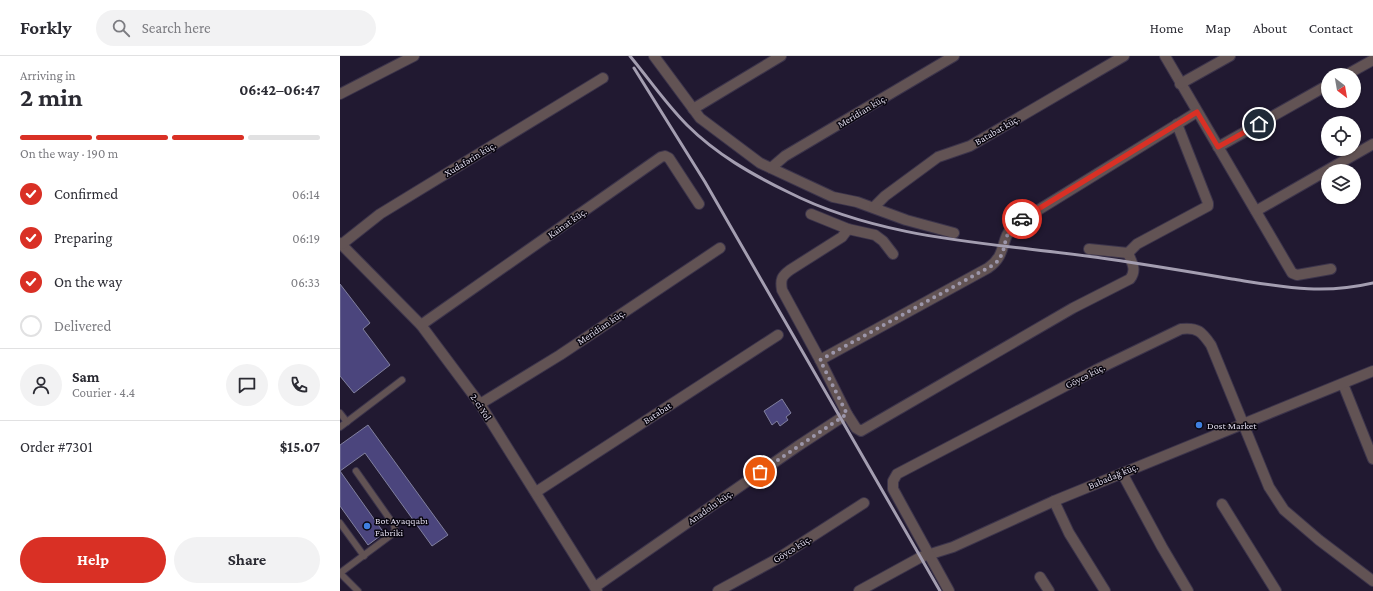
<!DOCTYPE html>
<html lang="en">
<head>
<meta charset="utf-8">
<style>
	body { margin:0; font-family:"Crimson Pro",serif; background:#f2f2f3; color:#2b2b33; height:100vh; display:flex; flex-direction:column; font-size:15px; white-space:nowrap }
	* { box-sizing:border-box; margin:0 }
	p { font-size:13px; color:#7c7c81 }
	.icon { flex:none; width:22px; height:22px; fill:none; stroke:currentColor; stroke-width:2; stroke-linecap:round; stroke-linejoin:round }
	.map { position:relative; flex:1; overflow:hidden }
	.details { display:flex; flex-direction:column; background:#fff; width:340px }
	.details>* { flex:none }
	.needle { width:26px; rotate:149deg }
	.tools { position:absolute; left:981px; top:12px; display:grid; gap:8px }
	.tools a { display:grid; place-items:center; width:40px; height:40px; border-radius:50%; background:#fff; box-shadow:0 1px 3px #0004; font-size:20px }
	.pin { position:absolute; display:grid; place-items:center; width:34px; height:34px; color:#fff; margin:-17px; border:2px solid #fff; border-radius:50%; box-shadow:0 1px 4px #0007 }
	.courier { position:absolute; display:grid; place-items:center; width:40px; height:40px; margin:-20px; border:3px solid #d93025; border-radius:50%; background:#fff; color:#222; box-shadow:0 1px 5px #0007 }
	.headline em { font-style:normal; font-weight:700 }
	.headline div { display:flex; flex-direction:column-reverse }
	.headline { display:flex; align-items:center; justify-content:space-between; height:68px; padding:0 20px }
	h1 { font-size:26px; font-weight:700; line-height:30px }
	.bar { display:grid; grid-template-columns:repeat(4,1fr); gap:6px 4px; align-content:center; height:48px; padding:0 20px }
	.bar i { height:5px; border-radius:3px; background:#e1e1e2 }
	.bar .selected { background:#d93025 }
	.bar p { grid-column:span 4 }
	.line { display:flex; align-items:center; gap:10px; padding:0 20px; border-top:1px solid #e1e1e2 }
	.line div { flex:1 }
	.round { display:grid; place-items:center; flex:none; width:42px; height:42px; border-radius:21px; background:#f2f2f3 }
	ol { padding:0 20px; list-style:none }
	li { display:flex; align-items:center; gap:12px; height:44px }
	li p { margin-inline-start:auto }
	li .icon { padding:4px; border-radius:50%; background:#d93025; color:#fff; stroke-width:4 }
	li:last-child { color:#7c7c81 }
	li i { width:22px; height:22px; border:2px solid #e1e1e2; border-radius:50% }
	.action { display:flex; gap:8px; margin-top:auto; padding:8px 20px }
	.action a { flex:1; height:46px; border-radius:24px; background:#d93025; color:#fff; font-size:16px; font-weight:700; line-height:46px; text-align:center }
	.action a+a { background:#f2f2f3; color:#2b2b33 }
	header { display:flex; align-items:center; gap:24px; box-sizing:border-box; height:56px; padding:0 20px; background:#fff; border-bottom:1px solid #e1e1e2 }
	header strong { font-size:19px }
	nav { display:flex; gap:22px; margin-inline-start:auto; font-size:14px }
	.search { width:280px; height:36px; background:#f2f2f3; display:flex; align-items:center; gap:10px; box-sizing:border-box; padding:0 14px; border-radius:22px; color:#7c7c81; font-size:15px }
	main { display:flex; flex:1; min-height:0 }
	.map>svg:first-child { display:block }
	.building { fill:#4b457d; stroke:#81809f }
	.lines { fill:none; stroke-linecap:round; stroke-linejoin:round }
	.service-casing { stroke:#3c344b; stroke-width:8 }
	.minor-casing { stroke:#3c344b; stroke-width:12 }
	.service { stroke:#625354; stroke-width:6 }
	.minor { stroke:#625354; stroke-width:10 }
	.rail { stroke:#a49eb1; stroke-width:3 }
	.done { stroke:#9c96aa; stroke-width:4; stroke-dasharray:0 7.2 }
	.route { stroke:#d93025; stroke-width:5 }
	.shop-dot { fill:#3f7fe0; stroke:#090610; stroke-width:1.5 }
	.labels { text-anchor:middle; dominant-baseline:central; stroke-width:3; stroke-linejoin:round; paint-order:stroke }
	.street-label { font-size:10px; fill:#dfdaeb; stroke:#090610 }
	.poi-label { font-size:10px; fill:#dfdaeb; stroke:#090610; text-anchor:start }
</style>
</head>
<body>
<header>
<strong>Forkly</strong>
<div class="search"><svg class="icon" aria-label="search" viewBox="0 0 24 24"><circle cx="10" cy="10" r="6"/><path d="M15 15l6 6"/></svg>Search here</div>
<nav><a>Home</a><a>Map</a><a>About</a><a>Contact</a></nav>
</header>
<main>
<section class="details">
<div class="headline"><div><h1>2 min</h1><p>Arriving in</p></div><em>06:42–06:47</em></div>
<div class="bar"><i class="selected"></i><i class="selected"></i><i class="selected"></i><i></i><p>On the way · 190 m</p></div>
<ol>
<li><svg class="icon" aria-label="check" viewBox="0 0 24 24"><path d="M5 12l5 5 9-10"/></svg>Confirmed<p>06:14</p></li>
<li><svg class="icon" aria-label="check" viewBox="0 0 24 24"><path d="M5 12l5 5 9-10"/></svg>Preparing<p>06:19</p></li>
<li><svg class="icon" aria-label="check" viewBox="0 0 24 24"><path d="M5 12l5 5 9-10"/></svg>On the way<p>06:33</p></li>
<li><i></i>Delivered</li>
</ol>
<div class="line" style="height:72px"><a class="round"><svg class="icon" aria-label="person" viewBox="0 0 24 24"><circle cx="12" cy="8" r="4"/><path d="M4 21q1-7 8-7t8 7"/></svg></a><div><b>Sam</b><p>Courier · 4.4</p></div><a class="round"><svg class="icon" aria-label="chat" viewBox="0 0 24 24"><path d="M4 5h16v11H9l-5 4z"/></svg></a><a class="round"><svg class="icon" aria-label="phone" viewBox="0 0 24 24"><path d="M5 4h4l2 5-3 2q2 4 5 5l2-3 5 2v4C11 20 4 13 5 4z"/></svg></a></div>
<div class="line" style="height:52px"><div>Order #7301</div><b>$15.07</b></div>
<div class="action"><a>Help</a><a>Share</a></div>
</section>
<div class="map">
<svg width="1033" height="535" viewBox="0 0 1033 535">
	<rect width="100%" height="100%" fill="#211931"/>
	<g class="building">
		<path d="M0 228 30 267 23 273 50 309 14 337 0 320Z"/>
		<path d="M442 343 451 357 446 361 448 364 440 370 437 365 432 369 424 355Z"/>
		<path d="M28 369 108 479 92 490 25 397 0 415 44 477 28 489 0 450V389Z"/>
	</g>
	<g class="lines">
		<defs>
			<g id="service">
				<path d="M0 357 7 366"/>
				<path d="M0 371 62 324"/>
				<path d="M0 467 24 500"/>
				<path d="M0 517 51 479 55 474 54 469 16 415"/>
				<path d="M0 517 18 535"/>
			</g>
			<g id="minor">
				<path d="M314 0 360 62 420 107 493 141 517 146 566 164 614 177"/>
				<path d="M825 0 952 217 957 219 991 213"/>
				<path d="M1006 19 1033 4"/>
				<path d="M840 28 890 0"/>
				<path d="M0 38 74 0"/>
				<path d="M353 53 441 0"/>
				<path d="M878 91 988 29"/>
				<path d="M431 112 445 100 614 0"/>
				<path d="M534 151 545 140 598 101 630 90 784 0"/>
				<path d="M916 155 1033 88"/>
				<path d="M471 158 508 173 535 179 543 185 553 198"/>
				<path d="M508 173 502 181 450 214C442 220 440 223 442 234L480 304 507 358 516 372 521 375 733 252 790 223C797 214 792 207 788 197"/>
				<path d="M0 187 81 269 140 348 257 535"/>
				<path d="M2 188 40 158 263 22"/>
				<path d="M749 193 788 197"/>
				<path d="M788 197 797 188 868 150V147L837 68"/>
				<path d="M81 269 321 101 325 100 329 102 359 148"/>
				<path d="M480 304 648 212C668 198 659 184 674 169L857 56"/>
				<path d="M1003 328 1033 403"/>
				<path d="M140 348 220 299 380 192"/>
				<path d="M782 417 822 491 848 535"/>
				<path d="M196 436 438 279"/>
				<path d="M714 445 729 477 765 535"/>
				<path d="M882 448 936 535"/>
				<path d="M700 521 709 535"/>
				<path d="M255 531 458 390 507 358"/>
				<path d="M378 535 437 503 524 447"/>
				<path d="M519 535 581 501 613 491 714 445 1033 315"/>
				<path d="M609 535 553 433V425L557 418 756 314 841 273C858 271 862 276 871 289L929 431 944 454 979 484 1033 525"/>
			</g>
		</defs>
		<use href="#service" class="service-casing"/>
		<use href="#minor" class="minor-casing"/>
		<use href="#service" class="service"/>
		<use href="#minor" class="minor"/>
		<g class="rail">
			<path d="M290 0C309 23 326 48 347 69 376 98 411 118 448 136 546 186 661 187 768 203 809 209 851 216 892 223 943 231 982 239 1033 227"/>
			<path d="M294 12 365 126 600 535"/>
		</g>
	</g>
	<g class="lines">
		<path class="done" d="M420 416 507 358 480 304 655 208C671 191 658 179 682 163"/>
		<path class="route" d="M682 163 857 56 878 91 919 68"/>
	</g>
	<g class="shop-dot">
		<circle cx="859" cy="369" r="4"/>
		<circle cx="27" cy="470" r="4"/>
	</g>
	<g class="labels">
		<g class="street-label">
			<text transform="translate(522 55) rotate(-31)">Meridian küç.</text>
			<text transform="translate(657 74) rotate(-30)">Batabat küç.</text>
			<text transform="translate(130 103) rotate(-31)">Xudafərin küç.</text>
			<text transform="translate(227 167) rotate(-35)">Kainat küç.</text>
			<text transform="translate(261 271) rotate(-34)">Meridian küç.</text>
			<text transform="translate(745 320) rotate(-27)">Göycə küç.</text>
			<text transform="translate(141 351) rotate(56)">2-ci Yol</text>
			<text transform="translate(317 357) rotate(-33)">Batabat</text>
			<text transform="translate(773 420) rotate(-23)">Babadağ küç.</text>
			<text transform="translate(370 451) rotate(-35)">Anadolu küç.</text>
			<text transform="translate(452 493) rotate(-32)">Göycə küç.</text>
		</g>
		<g class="poi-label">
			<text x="867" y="369">Dost Market</text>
			<text x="35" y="464">Bot Ayaqqabı<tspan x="35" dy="12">Fabriki</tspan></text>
		</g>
	</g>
</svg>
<div class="tools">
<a><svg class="needle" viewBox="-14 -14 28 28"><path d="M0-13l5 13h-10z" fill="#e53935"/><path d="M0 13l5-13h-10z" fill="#7c7c81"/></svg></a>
<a><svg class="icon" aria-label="locate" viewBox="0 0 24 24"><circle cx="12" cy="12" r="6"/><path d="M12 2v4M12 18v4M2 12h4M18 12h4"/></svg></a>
<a><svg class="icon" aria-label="layers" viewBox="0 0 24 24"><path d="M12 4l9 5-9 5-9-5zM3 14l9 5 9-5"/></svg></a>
</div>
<div class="pin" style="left:420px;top:416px;background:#ea580c"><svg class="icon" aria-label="bag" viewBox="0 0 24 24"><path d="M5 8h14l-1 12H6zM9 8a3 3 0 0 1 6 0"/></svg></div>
<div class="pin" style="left:919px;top:68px;background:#1f2937"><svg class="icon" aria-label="home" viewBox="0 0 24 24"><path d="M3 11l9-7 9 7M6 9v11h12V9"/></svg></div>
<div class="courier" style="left:682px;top:163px"><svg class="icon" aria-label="car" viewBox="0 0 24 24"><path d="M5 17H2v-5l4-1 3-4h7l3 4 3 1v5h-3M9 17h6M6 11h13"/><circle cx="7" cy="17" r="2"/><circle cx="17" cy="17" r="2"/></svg></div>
</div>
</main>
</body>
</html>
